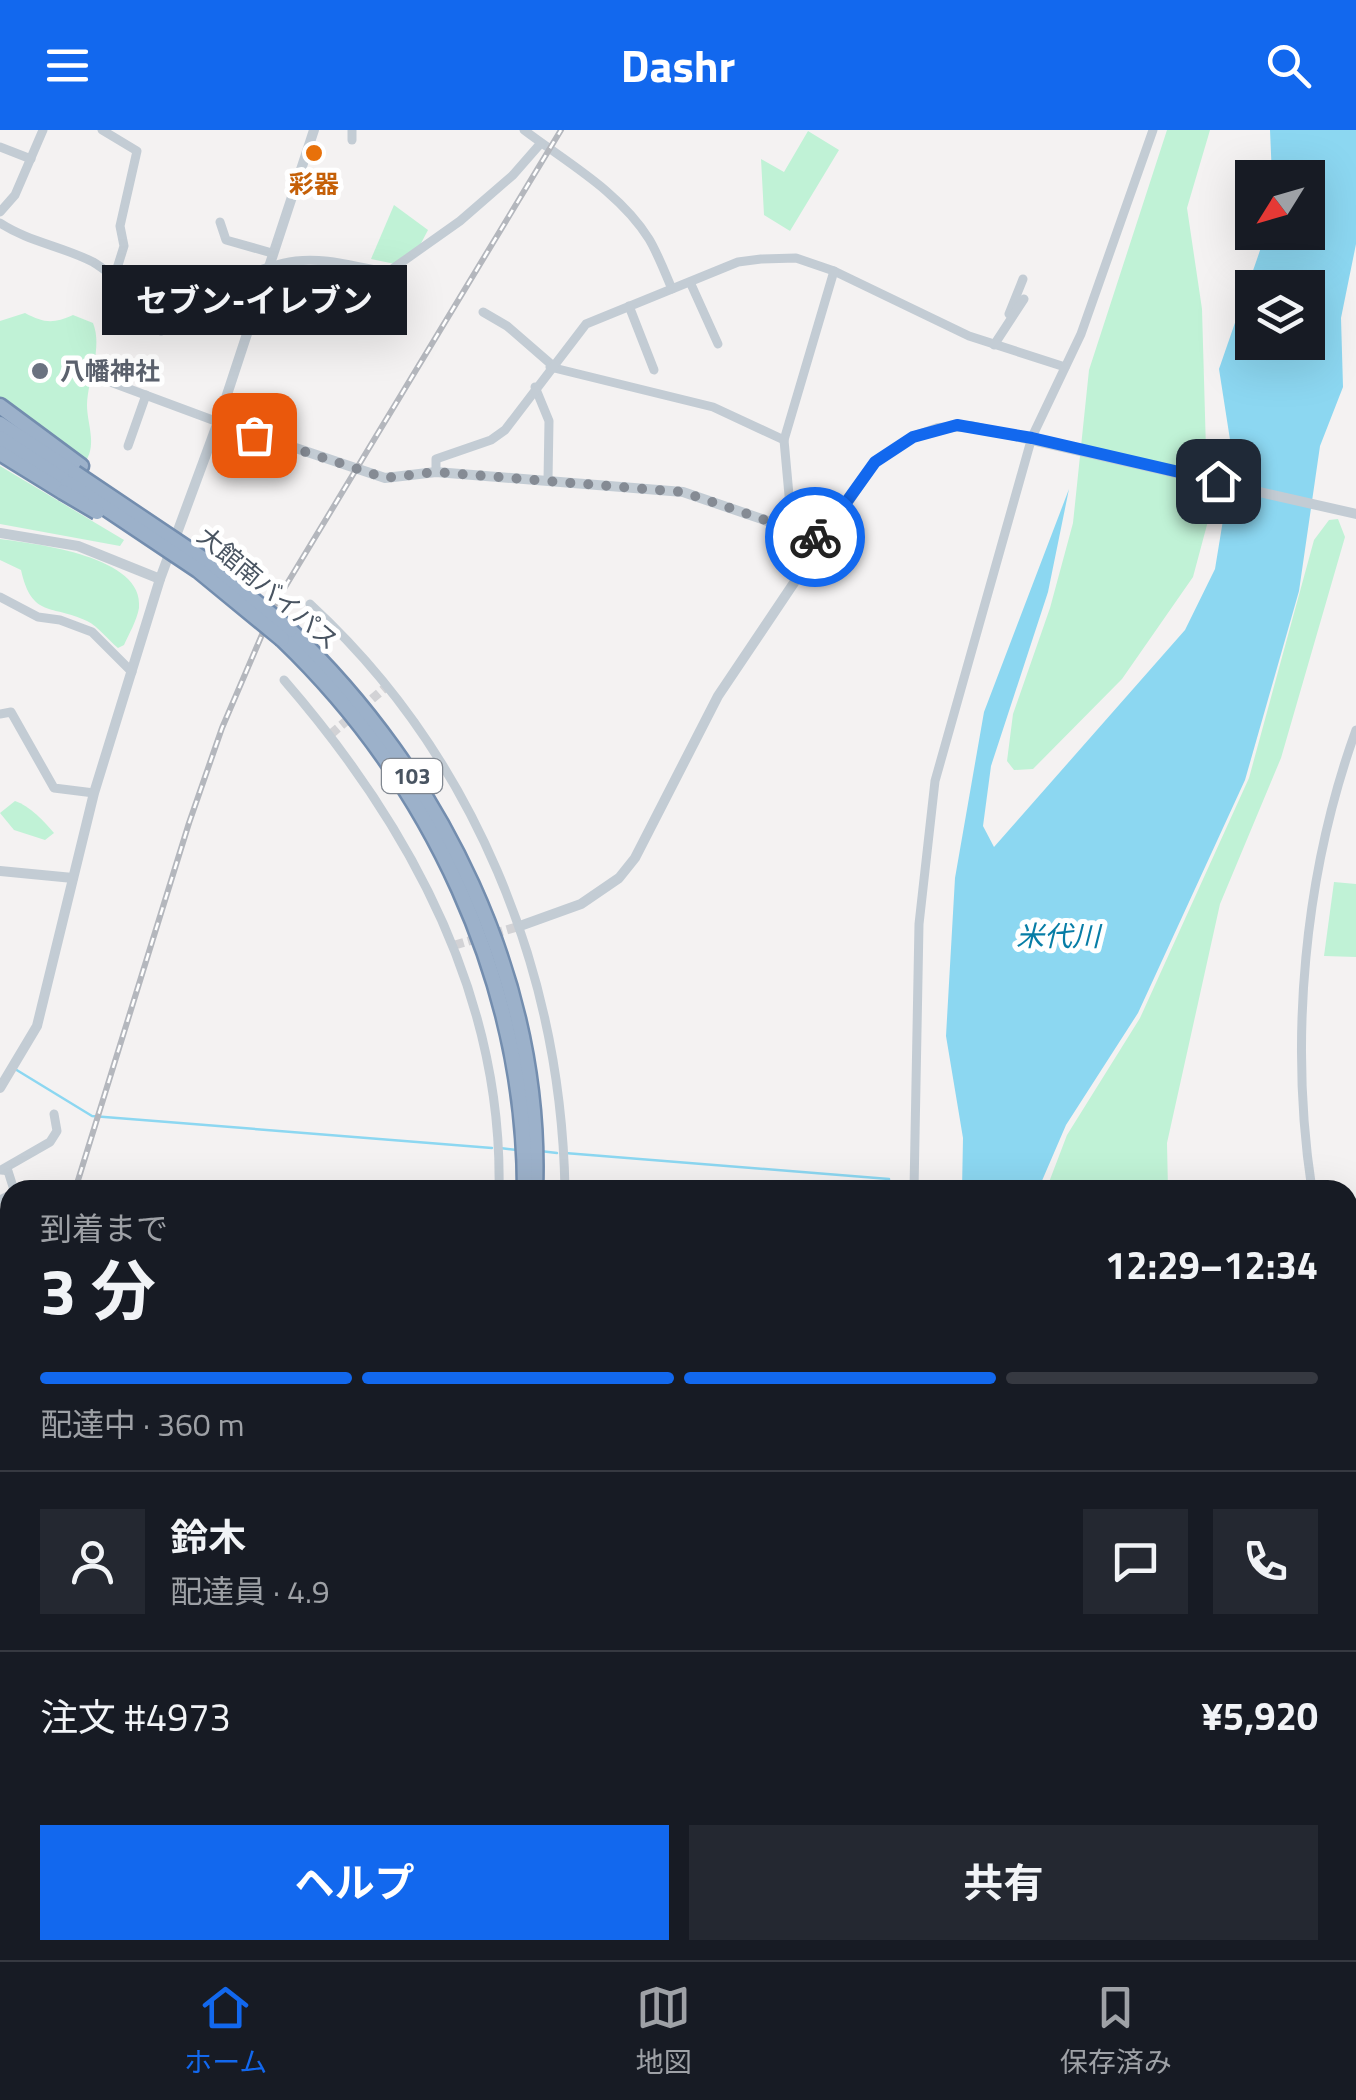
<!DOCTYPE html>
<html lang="ja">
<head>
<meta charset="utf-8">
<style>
	body { margin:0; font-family:"Titillium Web","Noto Sans JP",sans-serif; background:#242831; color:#f1f3f6; height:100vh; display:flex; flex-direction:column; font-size:38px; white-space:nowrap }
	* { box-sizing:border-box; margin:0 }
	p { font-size:32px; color:#9ea1a6 }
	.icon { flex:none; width:55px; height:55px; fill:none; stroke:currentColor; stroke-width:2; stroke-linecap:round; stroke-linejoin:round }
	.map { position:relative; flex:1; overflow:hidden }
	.sheet { position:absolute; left:0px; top:1050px; width:1358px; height:780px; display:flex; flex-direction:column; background:#171b24; border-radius:30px 30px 0 0; box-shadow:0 10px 40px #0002 }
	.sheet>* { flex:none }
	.needle { width:65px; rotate:233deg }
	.controls { position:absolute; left:1235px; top:30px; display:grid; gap:20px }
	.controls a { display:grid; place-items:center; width:90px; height:90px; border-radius:0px; background:#171b24; box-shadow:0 10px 40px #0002; font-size:50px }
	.pin { position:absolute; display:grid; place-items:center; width:85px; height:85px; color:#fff; margin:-42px; border-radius:20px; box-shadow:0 5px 15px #0006 }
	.courier { position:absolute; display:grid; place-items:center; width:100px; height:100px; margin:-50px; border:8px solid #1268ee; border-radius:50%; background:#fff; color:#222; box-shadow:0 2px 12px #0007 }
	.bubble { position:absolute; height:70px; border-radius:0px; background:#171b24; box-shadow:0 10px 40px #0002; font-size:32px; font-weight:700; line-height:70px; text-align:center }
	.summary em { font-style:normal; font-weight:700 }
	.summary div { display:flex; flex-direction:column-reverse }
	.summary { display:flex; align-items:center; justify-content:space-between; height:170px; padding:0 40px }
	h1 { font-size:65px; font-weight:700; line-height:75px }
	.bar { display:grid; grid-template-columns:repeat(4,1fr); gap:15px 10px; align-content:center; height:120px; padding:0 40px }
	.bar i { height:12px; border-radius:8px; background:#363941 }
	.bar .current { background:#1268ee }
	.bar p { grid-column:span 4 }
	.line { display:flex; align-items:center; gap:25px; padding:0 40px; border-top:2px solid #363941 }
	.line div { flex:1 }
	.round { display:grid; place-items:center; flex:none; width:105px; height:105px; border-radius:0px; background:#242831 }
	.primary-button { display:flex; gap:20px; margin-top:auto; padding:20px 40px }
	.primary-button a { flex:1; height:115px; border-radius:0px; background:#1268ee; color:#fff; font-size:40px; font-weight:700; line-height:115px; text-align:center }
	.primary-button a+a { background:#242831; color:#f1f3f6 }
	header { display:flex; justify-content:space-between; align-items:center; height:130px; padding:0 40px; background:#1268ee; color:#fff; font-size:45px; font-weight:700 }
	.dock { display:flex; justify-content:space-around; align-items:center; height:140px; border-top:2px solid #363941; background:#171b24; font-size:28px; color:#9ea1a6 }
	.dock a { display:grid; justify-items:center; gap:5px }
	.dock .current { color:#1268ee }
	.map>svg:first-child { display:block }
	.green { fill:#c0f2d6 }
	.water { fill:#8cd7f1; fill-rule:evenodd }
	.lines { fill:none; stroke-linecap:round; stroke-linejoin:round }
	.stream { stroke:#8cd7f1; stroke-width:2.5 }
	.minor-tunnel { stroke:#d2d2d5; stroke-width:9; stroke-dasharray:9 4.5; stroke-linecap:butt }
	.trunk-casing { stroke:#738dae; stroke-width:19 }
	.minor { stroke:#c3ccd4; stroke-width:9 }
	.tertiary { stroke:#c3ccd4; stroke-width:10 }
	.trunk { stroke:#9cb1ca; stroke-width:14 }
	.rail-casing { stroke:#b4b7bd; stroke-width:6 }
	.rail { stroke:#fff; stroke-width:2.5; stroke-dasharray:8; stroke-linecap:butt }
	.trunk-bridge-casing { stroke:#738dae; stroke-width:19; stroke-linecap:butt }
	.trunk-bridge { stroke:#9cb1ca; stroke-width:14 }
	.done { stroke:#858b94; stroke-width:10; stroke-dasharray:0 18 }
	.route { stroke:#1268ee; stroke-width:12 }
	.food-dot { fill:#e8710a; stroke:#fff; stroke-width:4 }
	.worship-dot { fill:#6b7280; stroke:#fff; stroke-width:4 }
	.labels { text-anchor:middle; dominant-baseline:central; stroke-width:10; stroke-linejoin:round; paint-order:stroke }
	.shield { fill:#fff; stroke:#808790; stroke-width:2.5 }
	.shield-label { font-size:22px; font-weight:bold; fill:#495461 }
	.food-label { font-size:25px; font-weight:bold; fill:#c56008; stroke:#fff }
	.worship-label { font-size:25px; font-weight:bold; fill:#5b616d; stroke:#fff; text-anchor:start }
	.street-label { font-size:25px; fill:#495461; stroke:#fff }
	.water-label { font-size:28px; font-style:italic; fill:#077da6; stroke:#fff }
</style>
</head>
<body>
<header><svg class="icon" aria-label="menu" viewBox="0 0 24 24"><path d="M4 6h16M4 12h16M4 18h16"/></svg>Dashr<svg class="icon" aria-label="search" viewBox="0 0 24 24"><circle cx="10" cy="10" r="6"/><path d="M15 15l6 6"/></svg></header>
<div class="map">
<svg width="1356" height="1830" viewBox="0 0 1356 1830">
	<rect width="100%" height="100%" fill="#f4f2f2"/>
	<g class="green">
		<path d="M1167 0H1210L1187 78 1202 179 1208 391 1193 447 1122 549 1033 639 1014 640 1007 631 1013 584 1050 478 1073 393 1089 240Z"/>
		<path d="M808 1 839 20 790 101 764 85 761 29 784 42Z"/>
		<path d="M394 75 428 100 418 119 395 134 371 129Z"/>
		<path d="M25 183C44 193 53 194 73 185L93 193C103 218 88 248 87 275 87 294 97 313 86 331L0 268V191Z"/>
		<path d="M0 336 124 410 120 416 0 394Z"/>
		<path d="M1338 389 1345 407 1281 628 1220 774 1167 1013 1168 1060H1046L1067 1005 1140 888 1249 648 1314 410 1329 390Z"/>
		<path d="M0 409C36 414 145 426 139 478 137 490 129 504 124 515L118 518C108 510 98 496 87 491 52 474 32 489 21 440L0 430Z"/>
		<path d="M15 671C30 676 44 691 54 703L45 710 14 700 0 683Z"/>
		<path d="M1334 752 1356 754V827L1324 826Z"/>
		<path d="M1356 1628V1830H1335L1334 1820H1348V1629Z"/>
	</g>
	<g class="water">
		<path d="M1270 0H1356V114L1341 188 1343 257 1320 316 1299 461 1245 650 1138 883 1066 995 1038 1060H962L963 1008 946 906 955 748 984 582 1069 359 1048 462 991 636 983 696 994 717 1185 500 1215 439 1233 329 1219 239 1266 103 1308 102V48L1272 47ZM1252 158H1308V212H1252Z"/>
		<path d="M1078 1820H1314L1318 1830H1078Z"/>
	</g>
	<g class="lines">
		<g class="stream">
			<path d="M15 939 92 986 492 1018"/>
			<path d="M500 1018 517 1020"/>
			<path d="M540 1021 557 1023"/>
			<path d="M565 1023 889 1049V1060"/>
			<path d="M1013 1820V1830"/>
		</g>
		<g class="minor-tunnel">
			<path d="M331 604 386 557"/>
			<path d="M455 815 520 796"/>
		</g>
		<defs>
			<g id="trunk">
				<path d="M0 276 81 336"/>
				<path d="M0 294 74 343"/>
				<path d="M0 308 68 353"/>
				<path d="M0 323 63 362"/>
				<path d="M290 500C440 642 543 850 535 1060"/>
				<path d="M282 509C431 652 525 851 525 1060"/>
				<path d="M472 1830 473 1820"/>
			</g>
		</defs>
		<use href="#trunk" class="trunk-casing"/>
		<g class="minor">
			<path d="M102 0 137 21 120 96 124 116 114 148"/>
			<path d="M352 0V10"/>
			<path d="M524 0C566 32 620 62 649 109 658 124 665 143 672 159"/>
			<path d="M0 17 31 29"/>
			<path d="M0 82 15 65 43 0"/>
			<path d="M220 92 226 110 272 123"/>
			<path d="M0 93C29 112 62 116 93 132 112 143 129 164 153 166 201 171 250 137 296 131 328 127 357 138 388 142L460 91 513 45 541 13"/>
			<path d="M690 152 718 214"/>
			<path d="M155 167 172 173 161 201"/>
			<path d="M629 176 654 240"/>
			<path d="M483 182 507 196 552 235"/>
			<path d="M1009 184 1023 149"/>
			<path d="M994 215 1024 169"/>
			<path d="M550 237 713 277 784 310"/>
			<path d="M105 250 218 292"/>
			<path d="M535 257 549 291 548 350"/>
			<path d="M128 316 146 265"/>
			<path d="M436 342V329L491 310 505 300 586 194 738 132 761 129 796 128 834 141 969 206 1065 237"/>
			<path d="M792 398 784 310 834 141"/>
			<path d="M0 467 38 487 60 490 92 502 132 542"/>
			<path d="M310 474C473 624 561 840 565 1060"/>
			<path d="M284 550C408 693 503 865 499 1060"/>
			<path d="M0 584 11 582 54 658 94 663"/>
			<path d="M1 1040 50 1012 57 1001 54 984"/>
			<path d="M3 1040 8 1041 14 1060"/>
			<path d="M914 1060 919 794 935 651 1032 307 1081 204 1153 0"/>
			<path d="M1312 1060C1289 910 1304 744 1356 600"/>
			<path d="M0 1070 10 1065"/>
			<path d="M0 1145 10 1115"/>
			<path d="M1348 1262 1356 1311"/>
			<path d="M1348 1622 1356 1621"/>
			<path d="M1038 1820V1830"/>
			<path d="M446 1830 447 1820"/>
			<path d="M513 1830V1820"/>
		</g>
		<g class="tertiary">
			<path d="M218 292 385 348 436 342 683 362 820 409"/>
			<path d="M0 403 78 416 160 449"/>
			<path d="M0 741 73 748"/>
			<path d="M520 796 581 774 619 748 635 728 718 566 875 332 913 307 938 298 971 296 1356 384"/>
			<path d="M0 958 37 896 94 663 160 449 218 292 314 0"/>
		</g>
		<use href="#trunk" class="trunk"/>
		<defs>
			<g id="rail">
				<path d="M75 1060 189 693 222 598 276 472 561 0"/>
				<path d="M0 1298 10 1269"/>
			</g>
		</defs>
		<use href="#rail" class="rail-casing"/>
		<use href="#rail" class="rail"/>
		<defs>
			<g id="trunk-bridge">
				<path d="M75 343 203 429 290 500"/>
				<path d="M68 353 198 440 282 509"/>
				<path d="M63 362 97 382"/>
			</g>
		</defs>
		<use href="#trunk-bridge" class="trunk-bridge-casing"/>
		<use href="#trunk-bridge" class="trunk-bridge"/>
	</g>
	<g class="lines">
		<path class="done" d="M254 305 385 348 436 342 683 362 815 407"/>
		<path class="route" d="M815 407 820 409 875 332 913 307 957 295 1032 308 1218 351"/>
	</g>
	<circle class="food-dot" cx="314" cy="23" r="10"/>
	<circle class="worship-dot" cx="40" cy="241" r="10"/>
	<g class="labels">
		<rect class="shield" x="382" y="629" width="60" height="34" rx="8"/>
		<g class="shield-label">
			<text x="412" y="646">103</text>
		</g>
		<g class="food-label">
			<text x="314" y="54">彩器</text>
		</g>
		<g class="worship-label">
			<text x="60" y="241">八幡神社</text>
		</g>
		<g class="street-label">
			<text transform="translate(268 458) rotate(40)">大館南バイパス</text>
		</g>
		<g class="water-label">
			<text x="1058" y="805">米代川</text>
		</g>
	</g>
</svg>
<div class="controls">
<a><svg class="needle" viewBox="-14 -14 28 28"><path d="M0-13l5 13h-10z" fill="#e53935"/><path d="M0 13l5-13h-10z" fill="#9ea1a6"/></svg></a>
<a><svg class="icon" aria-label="layers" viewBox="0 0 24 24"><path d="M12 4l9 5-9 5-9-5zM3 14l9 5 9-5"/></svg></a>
</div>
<div class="pin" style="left:254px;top:305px;background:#ea580c"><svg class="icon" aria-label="bag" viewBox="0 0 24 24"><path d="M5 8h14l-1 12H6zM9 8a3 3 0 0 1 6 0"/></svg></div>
<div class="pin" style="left:1218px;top:351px;background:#1f2937"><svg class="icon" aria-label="home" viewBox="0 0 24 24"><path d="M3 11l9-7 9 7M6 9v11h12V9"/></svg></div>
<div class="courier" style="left:815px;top:407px"><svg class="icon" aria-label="bike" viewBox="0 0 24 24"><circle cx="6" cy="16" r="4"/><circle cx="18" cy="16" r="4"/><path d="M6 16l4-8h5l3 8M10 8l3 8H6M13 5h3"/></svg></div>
<div class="bubble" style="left:102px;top:135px;width:305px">セブン-イレブン</div>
<section class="sheet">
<div class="summary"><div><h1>3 分</h1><p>到着まで</p></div><em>12:29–12:34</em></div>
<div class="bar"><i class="current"></i><i class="current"></i><i class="current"></i><i></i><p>配達中 · 360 m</p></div>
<div class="line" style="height:180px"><a class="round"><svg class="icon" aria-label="person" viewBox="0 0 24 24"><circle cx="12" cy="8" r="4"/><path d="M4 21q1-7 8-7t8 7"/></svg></a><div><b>鈴木</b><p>配達員 · 4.9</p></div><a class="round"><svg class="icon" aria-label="chat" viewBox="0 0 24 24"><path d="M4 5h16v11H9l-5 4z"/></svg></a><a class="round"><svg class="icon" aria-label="phone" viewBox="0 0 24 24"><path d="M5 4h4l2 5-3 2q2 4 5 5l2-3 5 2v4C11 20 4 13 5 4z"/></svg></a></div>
<div class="line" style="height:130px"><div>注文 #4973</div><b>¥5,920</b></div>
<div class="primary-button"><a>ヘルプ</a><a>共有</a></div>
</section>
</div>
<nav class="dock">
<a class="current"><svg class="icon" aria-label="home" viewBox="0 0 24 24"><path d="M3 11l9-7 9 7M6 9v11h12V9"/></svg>ホーム</a>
<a><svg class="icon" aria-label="map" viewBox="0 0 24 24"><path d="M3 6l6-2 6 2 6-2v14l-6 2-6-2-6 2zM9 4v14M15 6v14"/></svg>地図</a>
<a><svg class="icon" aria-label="saved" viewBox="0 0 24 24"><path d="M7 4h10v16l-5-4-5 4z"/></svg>保存済み</a>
</nav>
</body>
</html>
